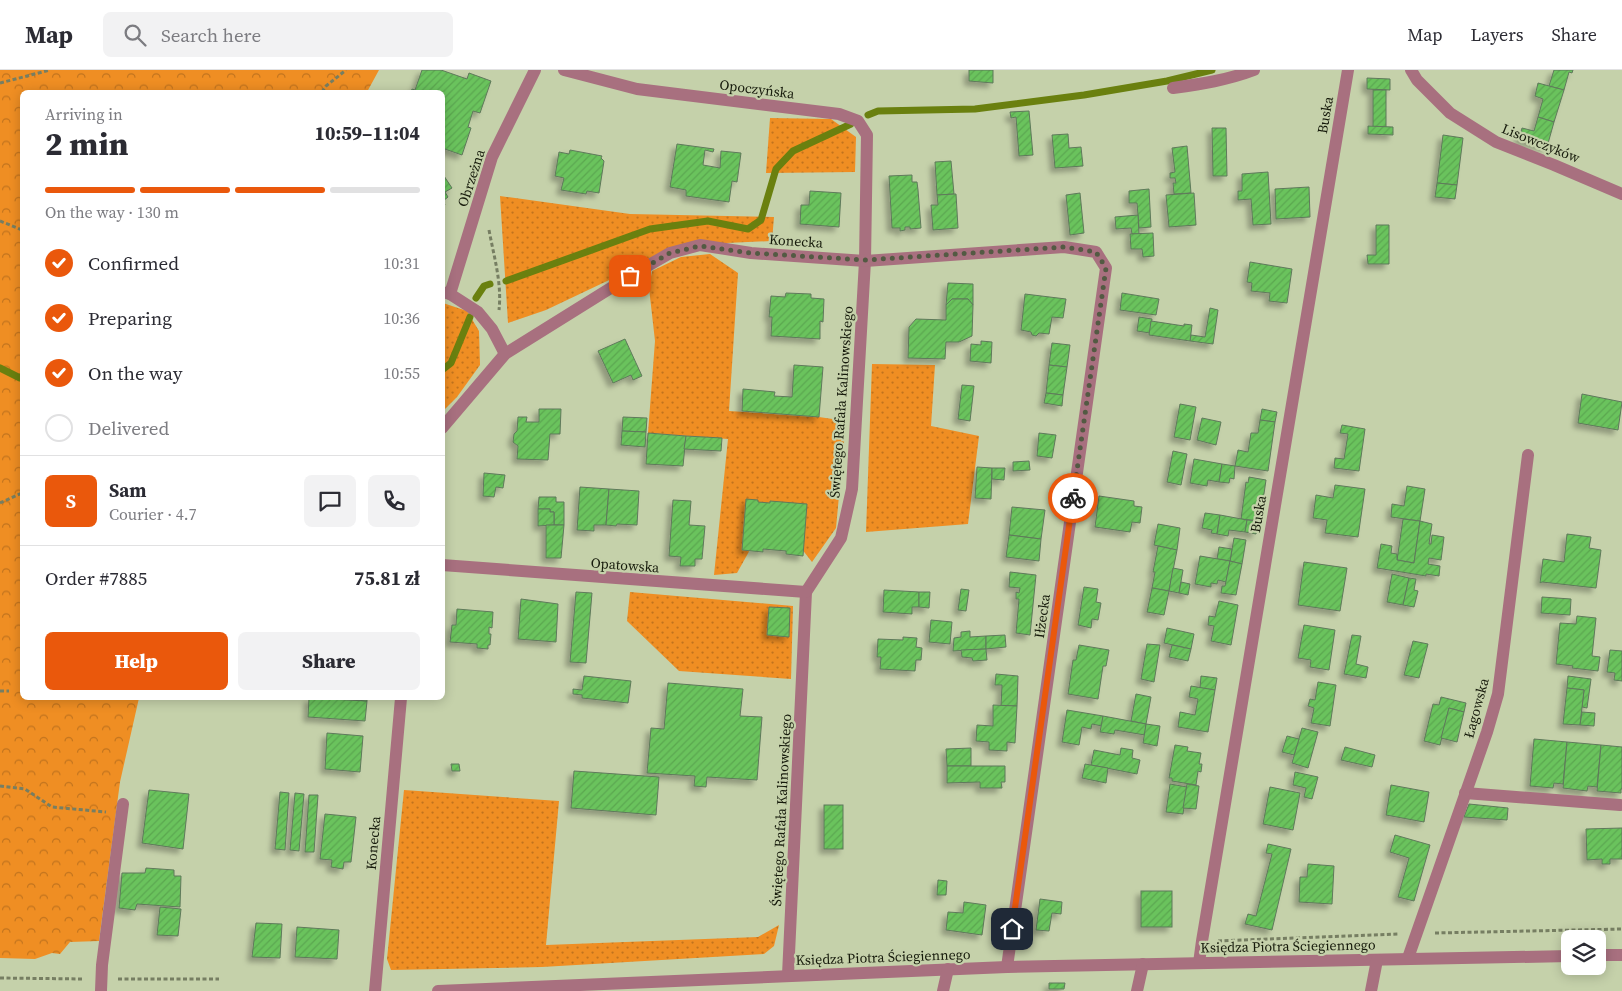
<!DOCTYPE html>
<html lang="en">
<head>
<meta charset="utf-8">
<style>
	body { margin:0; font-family:"Source Serif 4",serif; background:#f2f2f3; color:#2b2b33; height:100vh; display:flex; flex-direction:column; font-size:19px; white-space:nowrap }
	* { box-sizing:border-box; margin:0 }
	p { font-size:16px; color:#7c7c81 }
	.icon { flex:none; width:28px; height:28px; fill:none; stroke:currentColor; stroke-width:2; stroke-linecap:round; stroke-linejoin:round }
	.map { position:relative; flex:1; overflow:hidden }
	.drawer { position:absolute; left:20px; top:20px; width:425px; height:610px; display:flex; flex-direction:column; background:#fff; border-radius:8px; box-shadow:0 2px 12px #0003 }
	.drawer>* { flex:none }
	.fabs { position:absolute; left:1561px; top:860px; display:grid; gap:10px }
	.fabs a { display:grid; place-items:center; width:45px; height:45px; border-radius:8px; background:#fff; box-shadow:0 2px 12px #0003; font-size:25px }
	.pin { position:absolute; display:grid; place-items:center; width:42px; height:42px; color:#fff; margin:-21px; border-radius:10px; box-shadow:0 2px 8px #0006 }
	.courier { position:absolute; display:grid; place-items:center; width:50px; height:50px; margin:-25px; border:4px solid #ea580c; border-radius:50%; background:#fff; color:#222; box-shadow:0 1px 6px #0007 }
	.overview em { font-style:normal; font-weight:800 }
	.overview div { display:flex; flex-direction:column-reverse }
	.overview { display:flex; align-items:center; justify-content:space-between; height:85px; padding:0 25px }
	h1 { font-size:32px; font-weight:800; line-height:38px }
	.bar { display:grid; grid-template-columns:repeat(4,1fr); gap:8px 5px; align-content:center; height:60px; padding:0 25px }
	.bar i { height:6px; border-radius:4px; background:#e1e1e2 }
	.bar .on { background:#ea580c }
	.bar p { grid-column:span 4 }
	.line { display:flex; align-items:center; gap:12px; padding:0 25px; border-top:1px solid #e1e1e2 }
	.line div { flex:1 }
	.round { display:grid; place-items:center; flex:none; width:52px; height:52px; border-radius:8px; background:#f2f2f3 }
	ol { padding:0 25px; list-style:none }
	li { display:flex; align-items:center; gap:15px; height:55px }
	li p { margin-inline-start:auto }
	li .icon { padding:5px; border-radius:50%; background:#ea580c; color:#fff; stroke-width:4 }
	li:last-child { color:#7c7c81 }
	li i { width:28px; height:28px; border:2px solid #e1e1e2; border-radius:50% }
	.action { display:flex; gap:10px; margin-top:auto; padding:10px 25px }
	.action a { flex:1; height:58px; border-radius:8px; background:#ea580c; color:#fff; font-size:20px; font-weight:800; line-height:58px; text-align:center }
	.action a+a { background:#f2f2f3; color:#2b2b33 }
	header { display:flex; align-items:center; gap:30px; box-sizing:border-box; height:70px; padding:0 25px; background:#fff; border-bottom:1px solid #e1e1e2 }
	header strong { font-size:24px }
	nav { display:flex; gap:28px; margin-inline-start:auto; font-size:18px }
	.search { width:350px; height:45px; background:#f2f2f3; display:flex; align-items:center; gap:12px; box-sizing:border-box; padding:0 18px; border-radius:8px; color:#7c7c81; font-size:19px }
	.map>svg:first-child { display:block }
	.grass { fill:url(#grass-dots) }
	.forest { fill:url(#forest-crowns) }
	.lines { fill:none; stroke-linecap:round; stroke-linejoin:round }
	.stream { stroke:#6a800f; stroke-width:7 }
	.building { fill:url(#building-hatch); stroke:#5f795b; filter:url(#shadow) }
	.path { stroke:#767e62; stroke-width:3; stroke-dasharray:4 2.5; stroke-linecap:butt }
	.minor { stroke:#a8707f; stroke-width:12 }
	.done { stroke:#535a43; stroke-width:5; stroke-dasharray:0 9 }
	.route { stroke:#ea580c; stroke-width:6 }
	.labels { text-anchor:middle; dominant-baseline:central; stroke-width:4.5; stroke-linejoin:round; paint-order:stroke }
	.street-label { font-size:14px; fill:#161a0b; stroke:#c5d1aa }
</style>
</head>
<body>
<header>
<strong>Map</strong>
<div class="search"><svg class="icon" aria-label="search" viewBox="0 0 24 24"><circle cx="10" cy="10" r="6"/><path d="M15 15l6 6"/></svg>Search here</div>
<nav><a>Map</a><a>Layers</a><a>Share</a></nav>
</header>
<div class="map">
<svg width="1622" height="921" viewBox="0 0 1622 921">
	<defs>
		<pattern id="grass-dots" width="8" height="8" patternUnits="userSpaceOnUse" patternTransform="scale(1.25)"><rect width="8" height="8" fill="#ef8e23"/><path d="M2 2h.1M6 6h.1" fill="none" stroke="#c1731d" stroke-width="1.8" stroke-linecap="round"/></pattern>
		<pattern id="forest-crowns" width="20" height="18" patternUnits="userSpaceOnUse" patternTransform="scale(1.25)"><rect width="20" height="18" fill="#ef8e23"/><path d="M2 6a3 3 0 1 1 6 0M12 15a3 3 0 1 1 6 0" fill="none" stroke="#c1731d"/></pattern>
		<pattern id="building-hatch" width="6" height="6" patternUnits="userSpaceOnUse" patternTransform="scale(1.25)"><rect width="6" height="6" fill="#6ac35d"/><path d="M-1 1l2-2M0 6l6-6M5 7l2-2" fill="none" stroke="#5ba750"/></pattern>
		<filter id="shadow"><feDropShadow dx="-4.5" dy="4.5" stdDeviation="2.5" flood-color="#0004"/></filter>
	</defs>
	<rect width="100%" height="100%" fill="#c5d1aa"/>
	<g class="grass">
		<path d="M770 48 831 49 856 67 855 102 766 103Z"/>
		<path d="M500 126 630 144 774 147 772 171 683 175 546 240 508 253Z"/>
		<path d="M710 184 738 203 729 341 819 347 846 351 836 458 812 492 794 469H756L737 503 714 505 728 369 648 363 655 271 649 218 652 201 681 187Z"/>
		<path d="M443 233 467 241 479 261 480 295 457 327 443 341Z"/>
		<path d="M872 294 935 295 931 356 979 366 968 454 866 462Z"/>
		<path d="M630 522 793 536 791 609 679 601 627 551Z"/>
		<path d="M404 720 559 731 546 875 758 867 779 855 774 876 764 884 542 897 391 900 387 889Z"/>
	</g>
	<path class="forest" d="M0 0H379L367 22H22V628H139L120 712 99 871 70 872 60 884 52 883 35 889 0 888Z"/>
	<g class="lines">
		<g class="stream">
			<path d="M868 45 878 41 975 39 1084 25 1167 11 1212 0"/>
			<path d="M506 211 650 159 708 151 748 159 761 150 776 99 793 81 851 54"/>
			<path d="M476 228 484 216 490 214"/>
			<path d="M0 298 20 308 22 306"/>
			<path d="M442 300 451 293 470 247"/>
		</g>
	</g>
	<g class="building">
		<path d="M422 0H441L467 9 469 3 491 11 480 43 473 41 468 57 471 58 462 85 442 78V22H411L412 19 415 20Z"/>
		<path d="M969 0H993V13L969 11Z"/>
		<path d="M1554 0H1573L1572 3 1569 2 1564 20 1549 16Z"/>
		<path d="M1367 8 1390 9V20L1367 19Z"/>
		<path d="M1538 13 1564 20 1554 52 1538 47 1543 29 1535 26Z"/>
		<rect x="1373" y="20" width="13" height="37"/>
		<path d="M1029 41 1033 85 1019 86 1016 47 1011 48 1010 42Z"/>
		<path d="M1538 47 1554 52 1547 77 1519 69 1522 58 1534 61Z"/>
		<path d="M1368 56 1393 57V65L1368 64Z"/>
		<path d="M1212 58H1226L1227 106H1213Z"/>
		<path d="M1068 64 1069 78 1081 77 1083 96 1055 98 1052 65Z"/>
		<path d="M1443 65 1463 68 1457 115 1437 113Z"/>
		<path d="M677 74 714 79 713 82 705 80 703 95 720 98 721 81 741 83 737 112 732 111 729 132 686 126V120L670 117Z"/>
		<path d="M1187 76 1191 123 1174 124 1173 113H1176L1175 108H1170V103L1175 102 1172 78Z"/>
		<path d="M570 80 602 86 601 88 604 91 599 123 587 121 586 124 561 120 564 108 555 106 559 82 569 84Z"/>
		<path d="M951 91 954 124 937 125 935 92Z"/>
		<path d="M1268 102 1271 154 1253 155 1251 129 1238 130V121H1242V104Z"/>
		<path d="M442 103 452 118 445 122 448 127 443 131 445 135 442 136Z"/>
		<path d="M912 105V112H917L918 120 921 158 910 159V157H905V160L900 161V158H892L889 106Z"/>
		<path d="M1437 113 1457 115 1455 129 1435 127Z"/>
		<path d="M1309 117 1310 147 1276 149 1275 119Z"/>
		<path d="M1149 119 1151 157 1139 158 1137 133H1129V121Z"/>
		<path d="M810 121 841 123 839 157 800 154 801 135H809Z"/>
		<path d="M1080 123 1084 163 1070 165 1066 125Z"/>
		<path d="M1194 123 1196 155 1169 157 1166 125Z"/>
		<path d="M956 124 958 158 933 160 931 135H938L937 125Z"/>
		<path d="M1138 145 1139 164H1132L1131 158 1116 159 1115 147Z"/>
		<path d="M1376 155H1389V194H1368L1367 185H1376Z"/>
		<path d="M1153 163 1154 186 1143 187 1142 179H1131L1130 164Z"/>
		<path d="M1250 192 1292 199 1287 233 1269 231 1270 223 1251 221 1252 213 1247 212Z"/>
		<path d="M948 213 973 214V235L968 229H952L946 235Z"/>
		<path d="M786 223 811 224V228L824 229 823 252 820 251V269L771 266 772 247H769L771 226 785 227Z"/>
		<path d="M1122 223 1159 229 1156 245 1120 240Z"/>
		<path d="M1025 224 1066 229 1063 248 1052 247 1049 264 1039 263 1036 266 1032 265 1031 262 1021 260Z"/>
		<path d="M952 229H968L973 235 972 266 959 272H946L945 289 908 288 909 257 916 249 946 250V235Z"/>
		<path d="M1210 238 1218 240 1213 274 1190 271 1191 265 1205 267Z"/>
		<path d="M1139 247 1152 249 1150 263 1137 261Z"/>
		<path d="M1151 251 1184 256V254L1192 255 1190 271 1149 265Z"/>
		<path d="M625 269 642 306 633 310 631 305 613 313 598 281Z"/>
		<path d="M981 271 992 272 991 293 970 291 971 274 981 275Z"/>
		<path d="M1052 273 1070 275 1067 297 1049 295Z"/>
		<path d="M794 295 823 297 819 347 742 341 743 319 775 322 774 326 792 327Z"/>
		<path d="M1049 295 1067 297 1063 325 1046 323Z"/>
		<path d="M962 315 974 316 970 351 958 349Z"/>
		<path d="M1046 323 1063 325 1062 336 1044 333Z"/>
		<path d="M1582 324 1622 332 1618 360 1578 353Z"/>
		<path d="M1180 334 1196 337 1190 370 1174 367Z"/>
		<path d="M539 339H561L560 364H550L548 390 517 389 518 376 513 372 514 364 517 361 518 347H527L526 352H539Z"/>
		<path d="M1262 339 1277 342 1275 352 1260 350Z"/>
		<path d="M623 347 647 348 646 362 622 361Z"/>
		<path d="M1202 348 1221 352 1216 375 1197 370Z"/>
		<path d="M1260 350 1275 352 1268 401 1235 396 1238 380 1248 382 1251 363H1258Z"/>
		<path d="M1342 355 1365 359 1359 401 1334 398 1335 388 1344 389 1348 364 1340 363Z"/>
		<path d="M622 361 646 362 645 377 621 375Z"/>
		<path d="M648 363 686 366 683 396 646 394Z"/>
		<path d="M1039 363 1056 365 1052 388 1037 386Z"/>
		<path d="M686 366 722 368 721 381 684 379Z"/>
		<path d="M1173 381 1187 384 1181 415 1167 412Z"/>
		<path d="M1194 389 1222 394 1219 412 1208 410 1207 416 1190 413Z"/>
		<path d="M1029 391 1030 400 1013 401V392Z"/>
		<path d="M1222 394 1235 396 1234 409 1230 408 1229 413 1219 412Z"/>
		<path d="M977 397 992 398 991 429 975 428Z"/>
		<path d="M992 398H1005L1004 410 992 409Z"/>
		<path d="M484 403 505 405 503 418 496 417 494 427 483 426Z"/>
		<path d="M1249 407 1266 410 1260 451 1241 449 1246 412 1248 413Z"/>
		<path d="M1335 415 1365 419 1358 467 1325 463 1327 450 1313 448 1316 425 1333 428Z"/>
		<path d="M1407 416 1425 419 1420 451 1391 447 1392 434 1404 436Z"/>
		<path d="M580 417 609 419 606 455H594V461L577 460Z"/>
		<path d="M609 419 639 421 637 455 617 454 616 456 606 455Z"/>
		<path d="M1099 426 1134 431V436L1142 437 1140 453 1132 452 1130 462 1095 457Z"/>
		<path d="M539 427H556V432H564V455H554V442H550V439H538Z"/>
		<path d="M746 429 758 430V432L770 433V431L807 434 803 486 786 484V481L763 479V482L742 480Z"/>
		<path d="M673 430 691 431 689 455 705 456 702 489H695V496H680L681 487 669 486Z"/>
		<path d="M1012 437 1045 440 1041 469 1009 465Z"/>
		<path d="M538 439H550V442H554V455L538 456Z"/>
		<path d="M1205 443 1220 445 1217 464 1211 463 1212 460 1202 458Z"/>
		<path d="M1220 445 1247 450 1245 462 1229 460 1228 466 1217 464Z"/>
		<path d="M1403 449 1420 451 1414 493 1397 490Z"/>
		<path d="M1247 450 1258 451 1256 464 1245 462Z"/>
		<path d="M1420 451 1432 454 1429 474H1431L1432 465 1444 467 1441 490 1429 488 1428 494 1440 496 1439 506 1426 504V506L1377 498 1381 474 1392 476 1391 483 1397 484V490L1414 493Z"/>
		<path d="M1158 454 1180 458 1177 480 1154 475Z"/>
		<path d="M546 455H564L561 488H546Z"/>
		<path d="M1567 464 1591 467 1589 478 1601 480 1596 518 1542 512 1540 513 1543 489 1564 492Z"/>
		<path d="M1009 465 1041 469 1039 491 1006 487Z"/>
		<path d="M1234 468 1246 470 1242 494 1230 491Z"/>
		<path d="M1158 476 1177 480 1169 521 1152 518 1155 502H1153Z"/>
		<path d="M1219 477 1232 479 1230 491 1217 489Z"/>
		<path d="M1200 486 1230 491 1226 512 1218 510 1217 514 1211 513V517L1195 514Z"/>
		<path d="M1230 491 1242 494 1236 525 1221 523 1222 516H1225Z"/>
		<path d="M1304 492 1347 498 1340 541 1298 535Z"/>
		<path d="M1173 498 1183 500 1179 523 1169 521Z"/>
		<path d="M1010 502 1036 505 1030 565 1016 563 1019 529H1016V522L1019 523 1020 518 1009 517Z"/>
		<path d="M1392 504 1409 508 1403 535 1387 532Z"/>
		<path d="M1409 508 1416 509 1414 520 1418 521 1414 537 1403 535Z"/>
		<path d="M1181 512 1190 514 1188 525 1179 523Z"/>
		<path d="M1084 517 1098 519 1096 532 1101 533 1098 550 1092 549 1091 558 1078 555Z"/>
		<path d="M1152 518 1169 521 1164 545 1147 542Z"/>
		<path d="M961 519 969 520 966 541 958 540Z"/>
		<path d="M884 520 919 522V537H912V544L883 542Z"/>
		<path d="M576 522 592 523 586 593 570 592Z"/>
		<path d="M919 522H930L929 538 919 537Z"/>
		<path d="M1542 527 1571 529 1570 545 1541 543Z"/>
		<path d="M521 529 558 534 556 572 518 569Z"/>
		<path d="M1219 531 1238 535 1231 575 1211 571 1214 556 1208 555 1209 546 1215 547Z"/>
		<path d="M769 537 790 538 789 567 767 565Z"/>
		<path d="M457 539 493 542 492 558 489 557V564H491L490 575H488V579L477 578V574L450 572 452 555H456Z"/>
		<path d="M1577 546 1596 548 1592 586 1600 587 1598 601 1572 598 1573 596 1556 594 1560 553 1576 554Z"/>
		<path d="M931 550 952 552 950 574 929 572Z"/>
		<path d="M1304 555 1335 560 1329 600 1310 597 1311 590 1298 588Z"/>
		<path d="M1167 558 1194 564 1191 579 1164 573Z"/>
		<path d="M970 561V567L986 566V579L953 581 954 568 961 567V562Z"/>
		<path d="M1005 565 1006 577 986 579V566Z"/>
		<path d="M1352 565 1361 566 1356 594 1368 597 1366 608 1344 604Z"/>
		<path d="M903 567 917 568 916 577 922 578 921 590H916L915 601 880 599 881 587H877L878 569 903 570Z"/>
		<path d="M1413 571 1428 574 1419 608 1404 605Z"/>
		<path d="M1147 574 1160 575 1154 612 1141 609Z"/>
		<path d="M1079 575 1109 580 1106 596H1103L1098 629 1068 624 1073 590H1076Z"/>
		<path d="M1172 575 1191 579 1188 591 1169 587Z"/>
		<path d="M986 579 987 590 973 591 972 588 962 587 961 580Z"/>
		<path d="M1610 580 1622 581V611L1614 610 1615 603 1607 602Z"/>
		<path d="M996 604 1018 606 1017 636H1001L1002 615H995Z"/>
		<path d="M584 606 631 611 628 633 582 628V625L573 624V619L582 620Z"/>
		<path d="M1201 606 1217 608 1215 620 1200 618Z"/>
		<path d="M1568 606 1591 609 1587 638 1582 637 1584 620 1567 618Z"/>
		<path d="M1318 612 1336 615 1330 656 1311 653 1314 638 1308 636 1310 629 1315 630Z"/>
		<path d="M668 613 743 619 740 646 762 647 757 710 707 707 706 717 694 716 695 706 647 703 651 658 664 659Z"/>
		<path d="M1191 616 1215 620 1208 662 1178 657 1180 642 1195 645 1198 629 1189 627Z"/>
		<path d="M1567 618 1584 620 1580 655 1563 654Z"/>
		<path d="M1136 624 1151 627 1146 654 1131 651Z"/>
		<path d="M1441 627 1466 633 1464 642 1449 638 1440 675 1424 671 1433 634 1439 635Z"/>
		<path d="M309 628 367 631 365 651 308 647Z"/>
		<path d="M334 628H367V631Z"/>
		<path d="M993 635 1017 636 1015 673 1007 672V681L989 680V672L976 671 977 655 993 656Z"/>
		<path d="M1449 638 1464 642 1457 672 1441 668Z"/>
		<path d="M1067 640 1103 646 1102 656 1092 654 1091 659 1082 657 1079 675 1062 672Z"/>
		<path d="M1582 642 1595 643 1594 656 1580 655Z"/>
		<path d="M1103 646 1146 654 1145 665 1115 660 1114 664 1100 662Z"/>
		<path d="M1146 654 1160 656 1157 676 1143 673Z"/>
		<path d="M1302 658 1318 662 1308 698 1292 693Z"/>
		<path d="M327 663 363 666 360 702 325 699Z"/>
		<path d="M1287 666 1299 669 1294 685 1282 682Z"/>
		<path d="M1534 669 1567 672 1563 714 1554 713 1553 718 1530 716Z"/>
		<path d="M1567 672 1601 675 1597 717 1588 716 1587 721 1563 718Z"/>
		<path d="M1175 675 1188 677 1187 681 1201 683 1199 694H1202L1201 702 1198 701 1196 715 1172 711V708H1169Z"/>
		<path d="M1601 675 1622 677V719H1621V723L1597 721Z"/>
		<path d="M1345 677 1375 685 1372 697 1341 690Z"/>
		<path d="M971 678V696H947L946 679Z"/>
		<path d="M1121 678 1133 680 1132 688 1140 690 1137 704 1091 695 1094 680 1120 685Z"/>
		<path d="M451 694H459L460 701H452Z"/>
		<path d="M1085 694 1108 698 1106 713 1082 708Z"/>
		<path d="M947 696H1005V712H1001L1002 718H980V712L947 713Z"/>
		<path d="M574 701 659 707 656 745 571 738Z"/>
		<path d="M1295 702 1318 707 1312 729 1304 727 1306 718 1293 715Z"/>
		<path d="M1170 714 1187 717 1183 744 1166 742Z"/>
		<path d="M1187 714 1199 716 1196 739 1183 738Z"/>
		<path d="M1391 715 1429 722 1424 752 1386 745Z"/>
		<path d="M1270 717 1300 723 1293 760 1263 754Z"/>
		<path d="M149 720 189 724 183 779 142 773Z"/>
		<path d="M280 722 289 723 285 780 275 779Z"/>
		<path d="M295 723 304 724 299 781 290 780Z"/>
		<path d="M309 725H318L314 782H305Z"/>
		<path d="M1469 734 1508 738 1507 750 1464 747Z"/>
		<rect x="824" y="735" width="19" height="44"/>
		<path d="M325 744 356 747 351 792H344L343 799 331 797 332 790 320 789Z"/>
		<path d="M1622 758V789H1610V794H1602V789L1587 790 1586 759Z"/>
		<path d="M1395 765 1430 775 1414 831 1398 827 1409 788 1390 782Z"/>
		<path d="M1268 774 1291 779 1272 860 1245 854 1248 844 1256 846 1272 784 1266 783Z"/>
		<path d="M1308 794 1334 796 1332 834 1299 832 1300 807H1307Z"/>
		<path d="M146 798 174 800V806H181L180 837 137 834 135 840 119 838 122 803H145Z"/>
		<path d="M938 810 947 811 946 825H937Z"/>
		<rect x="1141" y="821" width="31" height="36"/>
		<path d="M1040 829 1062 832 1061 844 1052 843 1049 861 1036 860Z"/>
		<path d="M964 832 986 835 982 865 946 860 948 842 963 843Z"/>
		<path d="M160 837 181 839 178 866 157 865Z"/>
		<path d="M256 853 282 854 280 888 252 887Z"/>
		<path d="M297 857 339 860 337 889 295 887Z"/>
		<path d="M1049 913H1065L1064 919H1049Z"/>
	</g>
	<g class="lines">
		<g class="path">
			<path d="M0 13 50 0"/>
			<path d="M322 22 326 16 346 0"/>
			<path d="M0 151 22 160"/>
			<path d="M489 160C494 187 502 213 499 240"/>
			<path d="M0 433 22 423"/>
			<path d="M0 621H9"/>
			<path d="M0 716 25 719 52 737 106 742"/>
			<path d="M1435 863 1622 859"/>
			<path d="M1218 871 1399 864"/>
			<path d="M0 908 84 909"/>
			<path d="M118 909H219"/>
		</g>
		<g class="minor">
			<path d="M564 0 637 19 839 44 858 51 867 65 865 191 852 419 841 468 806 522 788 905"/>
			<path d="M1411 0 1417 10 1450 43 1496 72 1554 95 1622 124"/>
			<path d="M1173 18C1201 14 1228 10 1254 0"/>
			<path d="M442 222 450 224 492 87 535 0"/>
			<path d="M450 224 478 242 492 259 505 284"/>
			<path d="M442 358 505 284 630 206 670 183 700 175 751 183 865 191 1064 177 1096 182 1106 198 1007 897"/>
			<path d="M442 495 806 522"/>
			<path d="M1465 723 1620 735"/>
			<path d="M1598 885H1622"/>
			<path d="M1408 888 1487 662 1498 624 1528 385"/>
			<path d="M1199 893 1202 871 1348 0"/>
			<path d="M101 921 102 895 123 734"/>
			<path d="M375 921 401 628"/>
			<path d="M438 921 1007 897 1570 886"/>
			<path d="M943 921 948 899"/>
			<path d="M1137 921 1143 894"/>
			<path d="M1371 921 1377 890"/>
		</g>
	</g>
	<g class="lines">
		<path class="done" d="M630 206 670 183 700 176 751 183 865 190 1064 177 1096 182 1106 198 1073 428"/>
		<path class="route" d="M1012 859 1073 428"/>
	</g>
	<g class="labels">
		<g class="street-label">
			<text transform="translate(757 19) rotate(7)">Opoczyńska</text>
			<text transform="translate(1325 45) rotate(-80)">Buska</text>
			<text transform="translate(1541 73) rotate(22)">Lisowczyków</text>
			<text transform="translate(471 108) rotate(-72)">Obrzeżna</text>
			<text transform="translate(796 171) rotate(4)">Konecka</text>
			<text transform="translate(841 332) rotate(-86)">Świętego Rafała Kalinowskiego</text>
			<text transform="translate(1258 444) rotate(-80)">Buska</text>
			<text transform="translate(625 495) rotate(4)">Opatowska</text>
			<text transform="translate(1042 546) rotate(-82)">Iłżecka</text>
			<text transform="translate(1476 638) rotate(-75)">Łagowska</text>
			<text transform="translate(781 740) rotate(-87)">Świętego Rafała Kalinowskiego</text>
			<text transform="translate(373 773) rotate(-85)">Konecka</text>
			<text transform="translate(1288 876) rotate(-1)">Księdza Piotra Ściegiennego</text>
			<text transform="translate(883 887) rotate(-2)">Księdza Piotra Ściegiennego</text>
		</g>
	</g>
</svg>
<div class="fabs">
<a><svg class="icon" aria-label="layers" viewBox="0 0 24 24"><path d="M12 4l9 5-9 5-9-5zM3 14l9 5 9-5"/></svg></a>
</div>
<div class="pin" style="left:630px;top:206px;background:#ea580c"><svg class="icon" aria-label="bag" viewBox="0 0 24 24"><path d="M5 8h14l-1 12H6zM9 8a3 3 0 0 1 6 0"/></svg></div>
<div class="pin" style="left:1012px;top:859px;background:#1f2937"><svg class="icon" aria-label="home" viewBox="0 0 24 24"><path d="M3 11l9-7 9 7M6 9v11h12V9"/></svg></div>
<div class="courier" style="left:1073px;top:428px"><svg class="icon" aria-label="bike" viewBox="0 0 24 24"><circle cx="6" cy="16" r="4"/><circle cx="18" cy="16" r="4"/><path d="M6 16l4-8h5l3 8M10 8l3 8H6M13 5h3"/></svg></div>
<section class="drawer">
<div class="overview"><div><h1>2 min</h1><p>Arriving in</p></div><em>10:59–11:04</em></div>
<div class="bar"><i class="on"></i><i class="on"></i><i class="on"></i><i></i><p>On the way · 130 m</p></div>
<ol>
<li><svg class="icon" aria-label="check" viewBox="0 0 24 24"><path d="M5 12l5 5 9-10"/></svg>Confirmed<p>10:31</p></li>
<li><svg class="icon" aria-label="check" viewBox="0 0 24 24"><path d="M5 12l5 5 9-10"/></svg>Preparing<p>10:36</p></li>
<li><svg class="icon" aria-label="check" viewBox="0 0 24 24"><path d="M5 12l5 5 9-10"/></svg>On the way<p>10:55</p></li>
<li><i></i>Delivered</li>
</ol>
<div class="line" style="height:90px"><b class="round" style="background:#ea580c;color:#fff">S</b><div><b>Sam</b><p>Courier · 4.7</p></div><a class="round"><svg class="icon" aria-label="chat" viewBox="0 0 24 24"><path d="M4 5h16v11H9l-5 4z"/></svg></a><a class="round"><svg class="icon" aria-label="phone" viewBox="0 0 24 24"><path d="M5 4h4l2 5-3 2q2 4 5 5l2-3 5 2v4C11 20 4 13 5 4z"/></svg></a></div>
<div class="line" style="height:65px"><div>Order #7885</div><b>75.81 zł</b></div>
<div class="action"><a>Help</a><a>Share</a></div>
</section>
</div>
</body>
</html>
